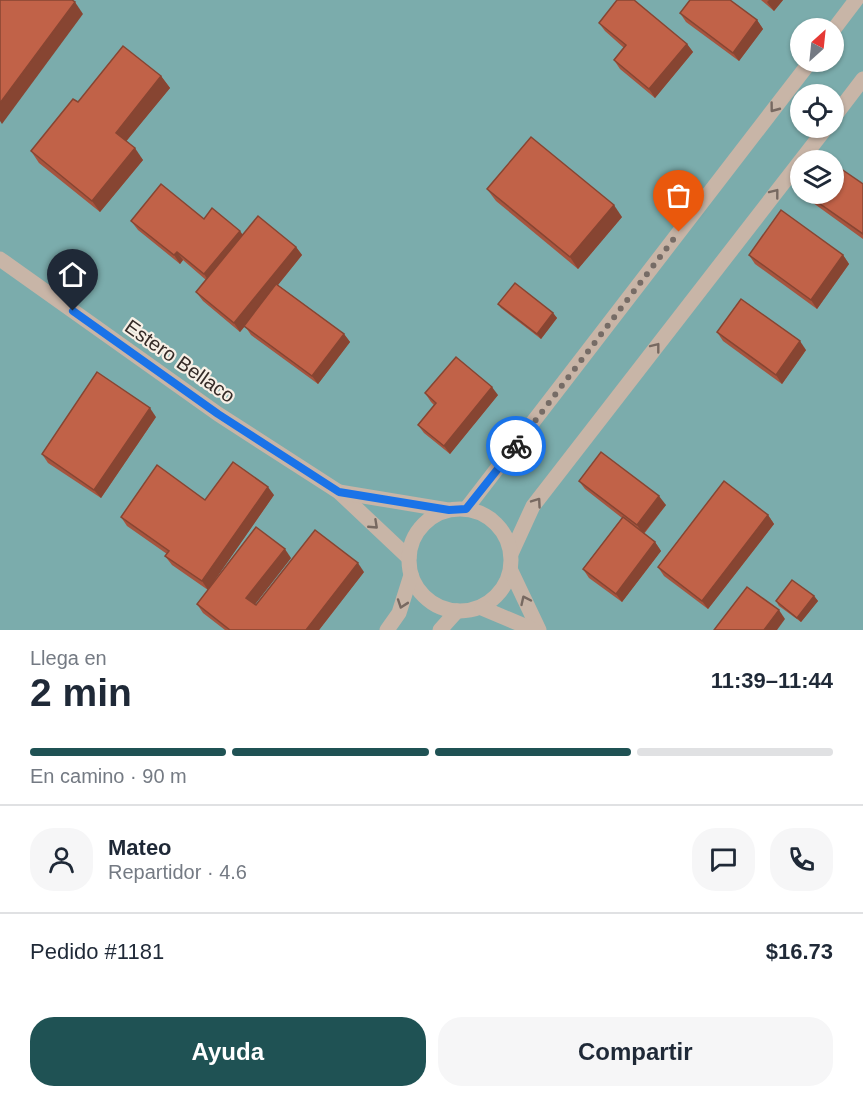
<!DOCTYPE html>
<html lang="es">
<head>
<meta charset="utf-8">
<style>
	body { margin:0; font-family:Arial,sans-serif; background:#f6f6f7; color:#1f2937; height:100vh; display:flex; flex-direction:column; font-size:22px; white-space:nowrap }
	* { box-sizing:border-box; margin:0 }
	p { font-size:20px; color:#747a83 }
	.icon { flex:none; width:33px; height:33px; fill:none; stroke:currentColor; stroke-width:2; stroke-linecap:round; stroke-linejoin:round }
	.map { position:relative; height:630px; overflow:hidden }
	.sheet { display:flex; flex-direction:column; background:#fff; flex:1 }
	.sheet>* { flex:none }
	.needle { width:39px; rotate:27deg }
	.controls { position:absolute; left:790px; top:18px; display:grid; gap:12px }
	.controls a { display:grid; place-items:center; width:54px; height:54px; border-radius:50%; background:#fff; box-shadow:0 2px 4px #0004; font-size:30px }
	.pin { position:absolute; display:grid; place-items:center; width:51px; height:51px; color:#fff; margin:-62px -26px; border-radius:50% 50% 50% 0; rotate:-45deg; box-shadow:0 0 6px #0007 }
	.pin .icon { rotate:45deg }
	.courier { position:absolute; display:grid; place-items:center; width:60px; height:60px; margin:-30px; border:4px solid #1a73e8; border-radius:50%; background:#fff; color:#222; box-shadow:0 2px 8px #0007 }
	.overview em { font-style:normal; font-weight:700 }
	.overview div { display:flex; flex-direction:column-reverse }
	.overview { display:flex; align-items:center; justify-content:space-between; height:102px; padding:0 30px }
	h1 { font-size:39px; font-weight:700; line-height:45px }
	.bar { display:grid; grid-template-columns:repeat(4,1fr); gap:9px 6px; align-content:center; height:72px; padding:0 30px }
	.bar i { height:8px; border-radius:4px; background:#e0e1e3 }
	.bar .current { background:#1f5254 }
	.bar p { grid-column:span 4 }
	.line { display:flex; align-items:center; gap:15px; padding:0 30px; border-top:2px solid #e0e1e3 }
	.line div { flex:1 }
	.round { display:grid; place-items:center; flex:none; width:63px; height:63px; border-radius:24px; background:#f6f6f7 }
	.primary-button { display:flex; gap:12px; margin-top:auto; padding:12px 30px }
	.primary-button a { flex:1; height:69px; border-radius:24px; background:#1f5254; color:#fff; font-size:24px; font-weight:700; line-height:69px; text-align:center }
	.primary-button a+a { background:#f6f6f7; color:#1f2937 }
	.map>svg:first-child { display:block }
	.water { fill:#7bacac; fill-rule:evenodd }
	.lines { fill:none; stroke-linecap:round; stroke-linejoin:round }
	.minor { stroke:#c8b5a7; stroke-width:15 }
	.tertiary { stroke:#c8b5a7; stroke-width:15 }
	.wall { fill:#a6543e }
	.shaded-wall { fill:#874532 }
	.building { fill:#c16248; stroke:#874532; stroke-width:1.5 }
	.oneway { stroke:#776961 }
	.done { stroke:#766c66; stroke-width:6; stroke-dasharray:0 10.8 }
	.route { stroke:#1a73e8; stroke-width:8 }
	.labels { text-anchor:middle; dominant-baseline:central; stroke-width:4.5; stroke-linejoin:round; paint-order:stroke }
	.street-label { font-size:20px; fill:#352b27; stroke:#f8f0e6 }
</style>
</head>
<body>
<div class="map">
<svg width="863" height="630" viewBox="0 0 863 630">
	<rect width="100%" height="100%" fill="#f0e5da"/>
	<path class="water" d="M0 0H863V630H0ZM801 28H834V62H801ZM801 94H834V128H801ZM801 160H834V194H801Z"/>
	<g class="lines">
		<g class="minor">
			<path d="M834 29 856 0"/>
			<path d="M834 117 863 79"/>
			<path d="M466 509 810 62"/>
			<path d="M511 554 533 506 826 128"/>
		</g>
		<g class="tertiary">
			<path d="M0 259 218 414 339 492 409 558"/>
			<path d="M339 492 448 510"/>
			<circle cx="460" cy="560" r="51"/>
			<path d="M511 571 539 630"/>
			<path d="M482 608 534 630"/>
			<path d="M387 630 399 613 411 575"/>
			<path d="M440 630 457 611"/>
		</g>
	</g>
	<g class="wall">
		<path d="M761 0H783L774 11Z"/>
		<path d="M680 13 757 20 763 29 739 61 686 22Z"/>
		<path d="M599 23 687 44 693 52 655 98 620 69 614 60 624 48 605 31Z"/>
		<path d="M161 76 170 88 126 141 143 160 100 212 39 163 31 151 78 102Z"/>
		<path d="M863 184V239L809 200 804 194H834Z"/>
		<path d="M487 189 622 217 578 269 496 201Z"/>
		<path d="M204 219 243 235 296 247 302 255 278 285 344 334 350 342 318 384 251 335 245 326 240 332 203 301 196 292 206 280 183 260 180 264 138 230 131 221Z"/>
		<path d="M749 255H843L849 264 817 309 755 264Z"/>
		<path d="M498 304 553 313 557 318 541 339 501 308Z"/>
		<path d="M717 332 806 350 782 384 723 341Z"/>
		<path d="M425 393 498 395 450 454 424 433 418 425 434 405 431 402Z"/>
		<path d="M156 417 101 498 48 463 42 454Z"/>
		<path d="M579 481 666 505 644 534 655 542 661 551 622 602 589 578 583 569 622 518 585 489Z"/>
		<path d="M274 495 212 584 291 558 255 604 256 605 364 572 319 630H225L203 613 197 604 208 590 172 565 165 556 167 554 127 526 121 517 205 500Z"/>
		<path d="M768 515 774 524 708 609 664 576 658 567Z"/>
		<path d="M814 596 818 601 801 622 779 606 776 601Z"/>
	</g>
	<g class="shaded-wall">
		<path d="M769 0H783L774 11 767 2Z"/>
		<path d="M75 2 83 14 2 124 0 121V103Z"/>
		<path d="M757 20 763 29 739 61 733 53Z"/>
		<path d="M687 44 693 52 655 98 649 89Z"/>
		<path d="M161 76 170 88 124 144 116 133Z"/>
		<path d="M135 148 143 160 100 212 92 201Z"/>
		<path d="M614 205 622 217 578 269 570 257Z"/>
		<path d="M240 231 246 239 210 283 204 274Z"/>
		<path d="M296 247 302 255 240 332 234 323Z"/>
		<path d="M177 252 183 260 180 264 174 255Z"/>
		<path d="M843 255 849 264 817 309 811 300Z"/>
		<path d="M553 313 557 318 541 339 537 334Z"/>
		<path d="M344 334 350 342 318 384 312 376Z"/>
		<path d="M800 341 806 350 782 384 776 375Z"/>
		<path d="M492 387 498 395 450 454 444 446Z"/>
		<path d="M150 408 156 417 101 498 94 490Z"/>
		<path d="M268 487 274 495 208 590 202 581Z"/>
		<path d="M659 496 666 505 643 534 637 525Z"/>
		<path d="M768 515 774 524 708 609 702 601Z"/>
		<path d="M655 542 661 551 622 602 616 594Z"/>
		<path d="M285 549 291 558 253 607 246 598Z"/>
		<path d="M358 563 364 572 319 630H306Z"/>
		<path d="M814 596 818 601 801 622 797 618Z"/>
		<path d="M779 610 785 619 777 630H764Z"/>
	</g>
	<g class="building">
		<path d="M0 0H72L75 2 0 103Z"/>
		<path d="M617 0H634L687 44 649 89 614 60 626 45 599 23Z"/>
		<path d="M690 0H730L757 20 733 53 680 13Z"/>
		<path d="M123 46 161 76 116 133 135 148 92 201 31 151 73 99 78 102Z"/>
		<path d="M531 137 614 205 570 257 487 189Z"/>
		<path d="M834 164 863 184V234L806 194H834Z"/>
		<path d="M161 184 204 219 212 208 240 231 204 274 177 252 174 255 131 221Z"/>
		<path d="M781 210 843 255 811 300 749 255Z"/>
		<path d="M258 216 296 247 234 323 196 292Z"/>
		<path d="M515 283 553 313 537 334 498 304Z"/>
		<path d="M276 284 344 334 312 376 244 326Z"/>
		<path d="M741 299 800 341 776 375 717 332Z"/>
		<path d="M456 357 492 387 444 446 418 425 436 403 425 393Z"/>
		<path d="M97 372 150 408 94 490 42 454Z"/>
		<path d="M601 452 659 496 637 525 579 481Z"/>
		<path d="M233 462 268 487 202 581 165 556 169 551 121 517 157 465 205 500Z"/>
		<path d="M724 481 768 515 702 601 658 567Z"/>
		<path d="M623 517 655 542 616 594 583 569Z"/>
		<path d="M256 527 285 549 246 598 256 605 315 530 358 563 306 630H230L197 604Z"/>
		<path d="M792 580 814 596 797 618 776 601Z"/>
		<path d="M747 587 779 610 764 630H714Z"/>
	</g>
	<defs><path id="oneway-chevron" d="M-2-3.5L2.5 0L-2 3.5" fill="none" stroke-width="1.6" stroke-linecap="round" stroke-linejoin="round" transform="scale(1.5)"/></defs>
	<g class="oneway">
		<use href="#oneway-chevron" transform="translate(774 108) rotate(127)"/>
		<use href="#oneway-chevron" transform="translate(775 193) rotate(-52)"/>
		<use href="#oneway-chevron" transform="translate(656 347) rotate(-52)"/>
		<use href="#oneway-chevron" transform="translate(537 502) rotate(-55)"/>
		<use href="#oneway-chevron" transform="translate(374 525) rotate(43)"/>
		<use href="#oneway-chevron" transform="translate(525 600) rotate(-115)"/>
		<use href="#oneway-chevron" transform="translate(402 604) rotate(109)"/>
	</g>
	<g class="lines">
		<path class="done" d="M516 446 679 232"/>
		<path class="route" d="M73 311 218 414 339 492 449 510 466 509 516 446"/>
	</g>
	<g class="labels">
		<g class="street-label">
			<text transform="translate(180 361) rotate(35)">Estero Bellaco</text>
		</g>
	</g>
</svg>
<div class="controls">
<a><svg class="needle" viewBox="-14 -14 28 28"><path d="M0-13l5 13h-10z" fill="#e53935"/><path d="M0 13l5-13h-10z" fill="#747a83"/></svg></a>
<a><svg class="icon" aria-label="locate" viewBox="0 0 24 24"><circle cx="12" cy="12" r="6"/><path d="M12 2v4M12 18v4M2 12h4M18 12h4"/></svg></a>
<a><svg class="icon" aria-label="layers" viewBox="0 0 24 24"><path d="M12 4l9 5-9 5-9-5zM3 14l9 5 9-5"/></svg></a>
</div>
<div class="pin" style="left:679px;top:232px;background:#ea580c"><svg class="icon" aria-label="bag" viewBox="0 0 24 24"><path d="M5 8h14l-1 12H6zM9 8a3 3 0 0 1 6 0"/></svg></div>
<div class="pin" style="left:73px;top:311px;background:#1f2937"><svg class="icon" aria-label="home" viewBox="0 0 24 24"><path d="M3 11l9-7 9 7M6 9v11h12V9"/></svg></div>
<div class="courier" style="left:516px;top:446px"><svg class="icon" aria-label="bike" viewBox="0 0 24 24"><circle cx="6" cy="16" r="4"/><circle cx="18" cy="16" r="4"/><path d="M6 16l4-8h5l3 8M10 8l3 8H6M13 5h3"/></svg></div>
</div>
<section class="sheet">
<div class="overview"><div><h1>2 min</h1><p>Llega en</p></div><em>11:39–11:44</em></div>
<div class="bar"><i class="current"></i><i class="current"></i><i class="current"></i><i></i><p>En camino · 90 m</p></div>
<div class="line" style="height:108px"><a class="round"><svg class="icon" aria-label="person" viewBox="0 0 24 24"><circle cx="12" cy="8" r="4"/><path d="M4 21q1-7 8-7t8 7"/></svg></a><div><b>Mateo</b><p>Repartidor · 4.6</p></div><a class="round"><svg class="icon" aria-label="chat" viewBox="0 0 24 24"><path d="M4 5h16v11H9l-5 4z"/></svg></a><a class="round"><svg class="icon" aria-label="phone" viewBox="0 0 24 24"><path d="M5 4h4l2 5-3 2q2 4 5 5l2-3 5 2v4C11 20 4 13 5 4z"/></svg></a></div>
<div class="line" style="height:78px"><div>Pedido #1181</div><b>$16.73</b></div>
<div class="primary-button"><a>Ayuda</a><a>Compartir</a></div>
</section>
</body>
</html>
